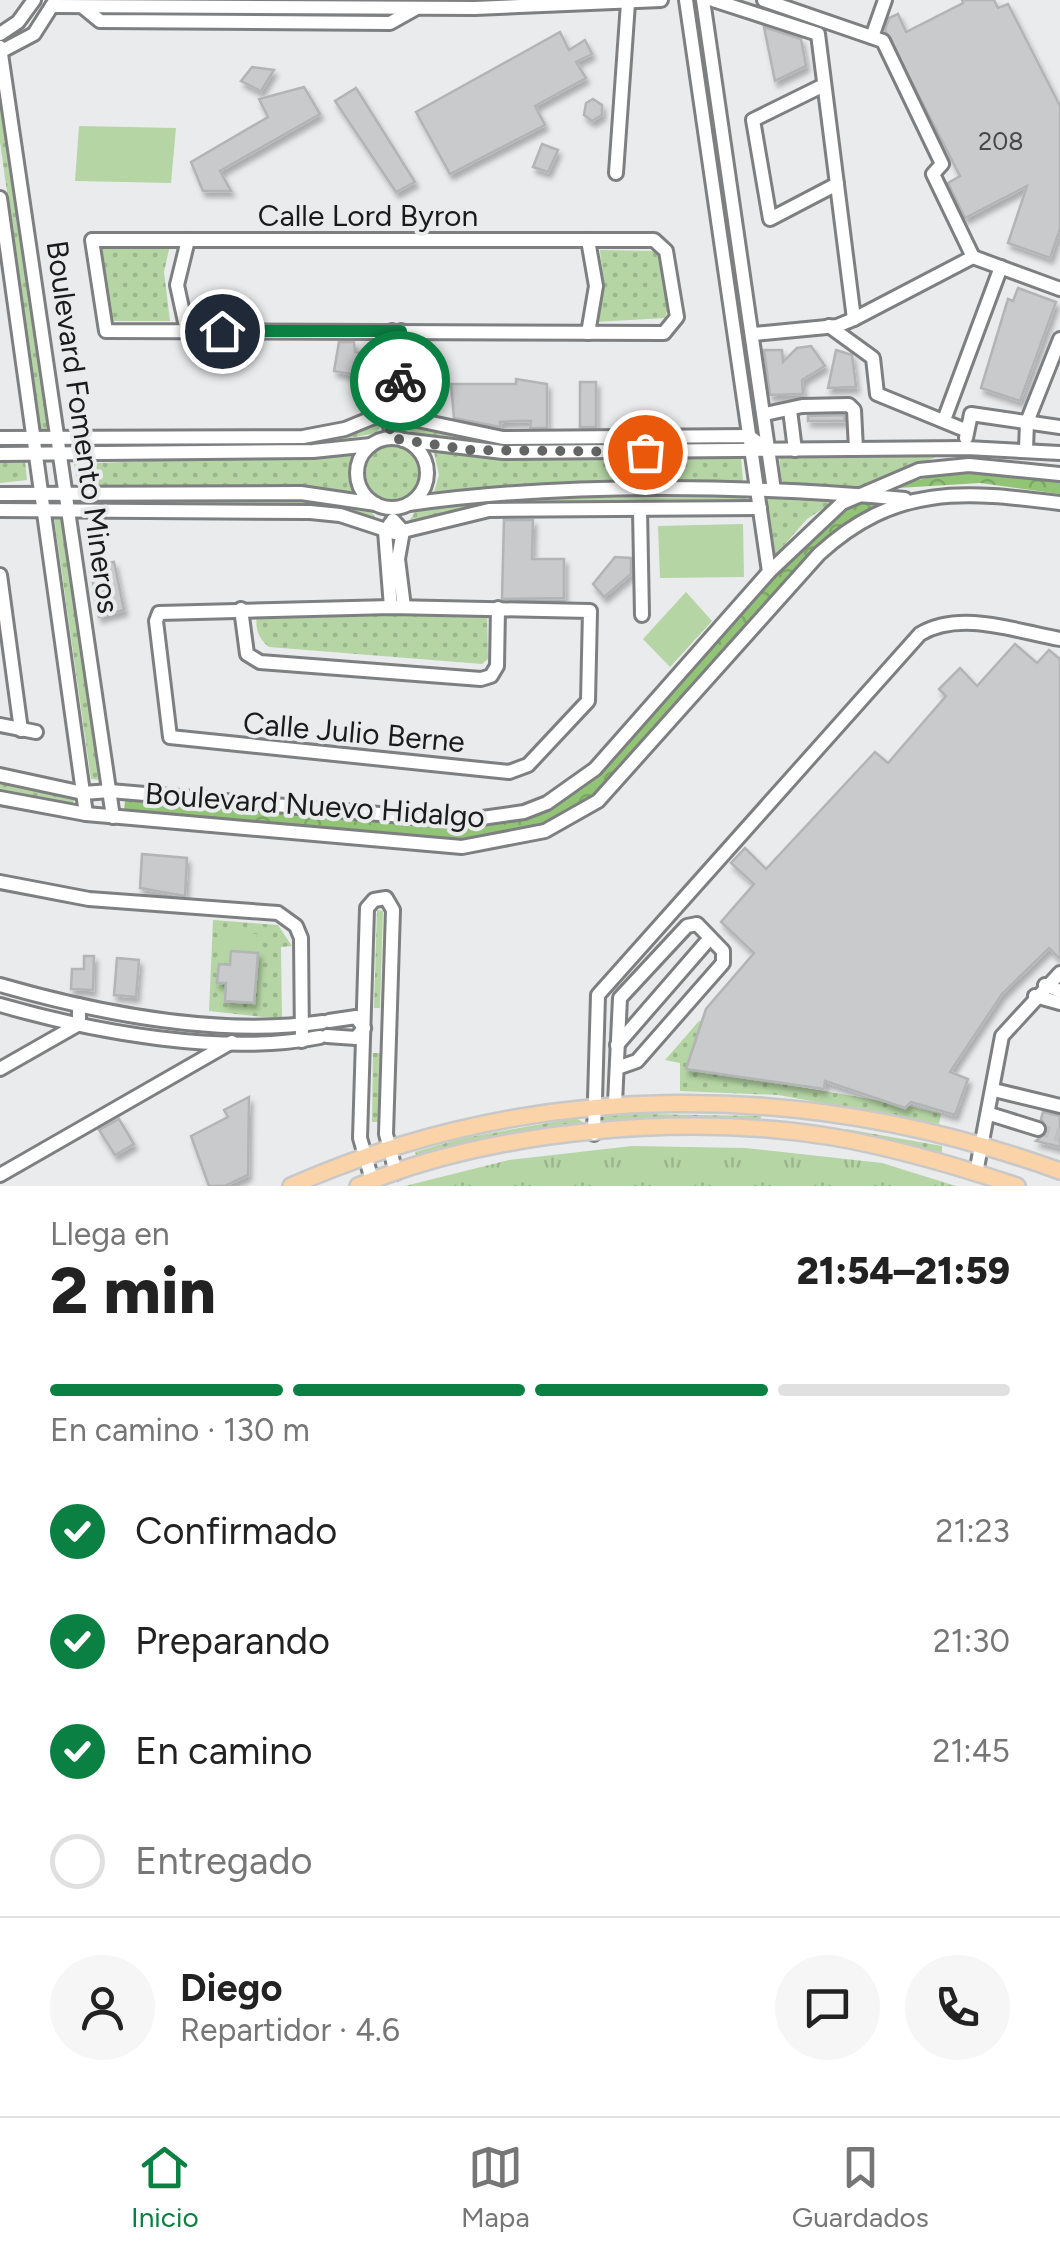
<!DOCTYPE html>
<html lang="es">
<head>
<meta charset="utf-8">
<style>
	body { margin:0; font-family:Figtree,sans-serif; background:#f6f6f6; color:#222; height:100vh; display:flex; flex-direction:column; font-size:38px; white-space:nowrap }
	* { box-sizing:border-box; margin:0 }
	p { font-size:32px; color:#767676 }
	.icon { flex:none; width:55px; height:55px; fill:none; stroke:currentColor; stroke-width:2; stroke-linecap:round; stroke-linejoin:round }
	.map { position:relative; height:1186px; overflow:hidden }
	.sheet { display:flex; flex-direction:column; background:#fff; flex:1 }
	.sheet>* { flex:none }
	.pin { position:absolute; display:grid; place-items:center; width:85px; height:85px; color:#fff; margin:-42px; border:5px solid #fff; border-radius:50%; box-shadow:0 2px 10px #0007 }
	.courier { position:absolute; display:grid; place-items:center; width:100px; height:100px; margin:-50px; border:8px solid #0b8043; border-radius:50%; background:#fff; color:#222; box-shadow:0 2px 12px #0007 }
	.summary em { font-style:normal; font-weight:800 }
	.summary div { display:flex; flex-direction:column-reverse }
	.summary { display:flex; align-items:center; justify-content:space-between; height:170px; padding:0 50px }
	h1 { font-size:65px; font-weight:800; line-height:75px }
	.bar { display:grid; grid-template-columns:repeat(4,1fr); gap:15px 10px; align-content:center; height:120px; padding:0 50px }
	.bar i { height:12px; border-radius:8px; background:#e0e0e0 }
	.bar .on { background:#0b8043 }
	.bar p { grid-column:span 4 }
	.line { display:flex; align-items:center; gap:25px; padding:0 50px; border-top:2px solid #e0e0e0 }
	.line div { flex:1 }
	.round { display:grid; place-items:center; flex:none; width:105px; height:105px; border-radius:52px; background:#f6f6f6 }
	ol { padding:0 50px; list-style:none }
	li { display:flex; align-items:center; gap:30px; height:110px }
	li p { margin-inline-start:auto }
	li .icon { padding:10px; border-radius:50%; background:#0b8043; color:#fff; stroke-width:4 }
	li:last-child { color:#767676 }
	li i { width:55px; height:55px; border:5px solid #e0e0e0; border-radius:50% }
	.dock { display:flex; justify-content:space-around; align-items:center; height:140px; border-top:2px solid #e0e0e0; background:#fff; font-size:28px; color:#767676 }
	.dock a { display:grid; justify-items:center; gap:5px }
	.dock .on { color:#0b8043 }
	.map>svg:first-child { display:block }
	.grass { fill:url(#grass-tufts) }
	.forest { fill:url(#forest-crowns) }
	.park { fill:url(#park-dots) }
	.pitch { fill:#b5d5a4 }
	.building { fill:#c9cacc; stroke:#b2b4b5; stroke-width:2.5; filter:url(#shadow) }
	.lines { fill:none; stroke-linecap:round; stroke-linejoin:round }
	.minor-tunnel { stroke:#c0c1c3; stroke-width:12; stroke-dasharray:12 6; stroke-linecap:butt }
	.minor-casing { stroke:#7d7f80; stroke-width:18 }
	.major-casing { stroke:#c8c8c8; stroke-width:20 }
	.minor { stroke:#fff; stroke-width:12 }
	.major { stroke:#fad3a8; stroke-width:15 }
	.done { stroke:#636464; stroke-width:10; stroke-dasharray:0 18 }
	.route { stroke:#0b8043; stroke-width:12 }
	.labels { text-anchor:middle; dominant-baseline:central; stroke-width:8; stroke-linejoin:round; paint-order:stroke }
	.number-label { font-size:25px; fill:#464747 }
	.street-label { font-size:30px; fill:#1a1b1b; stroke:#eaebed }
</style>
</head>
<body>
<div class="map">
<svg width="1060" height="1186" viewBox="0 0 1060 1186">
	<defs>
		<pattern id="grass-tufts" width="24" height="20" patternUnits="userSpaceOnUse" patternTransform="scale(2.5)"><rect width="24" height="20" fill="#b5d5a4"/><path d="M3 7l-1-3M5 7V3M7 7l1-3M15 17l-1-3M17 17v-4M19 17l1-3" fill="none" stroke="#9bb68d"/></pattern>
		<pattern id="forest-crowns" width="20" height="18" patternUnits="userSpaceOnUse" patternTransform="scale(2.5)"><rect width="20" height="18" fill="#91c475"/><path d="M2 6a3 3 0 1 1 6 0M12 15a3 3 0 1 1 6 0" fill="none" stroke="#7ca865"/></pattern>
		<pattern id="park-dots" width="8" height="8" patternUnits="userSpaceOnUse" patternTransform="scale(2.5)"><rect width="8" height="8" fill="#b5d5a4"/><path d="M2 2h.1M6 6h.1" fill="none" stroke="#9bb68d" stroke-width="1.8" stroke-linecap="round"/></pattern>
		<filter id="shadow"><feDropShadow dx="3" dy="5.5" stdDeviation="2.5" flood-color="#0004"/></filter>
	</defs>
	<rect width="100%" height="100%" fill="#eaebed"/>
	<path class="grass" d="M632 1146 745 1148 882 1163 956 1186H405L509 1160Z"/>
	<g class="forest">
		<path d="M959 470 1060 481V494L980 483 882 489Z"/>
		<path d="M859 500H888L835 530 814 550 602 788 578 808 526 831 497 838 433 839 124 810 125 801 131 799 463 826 494 824 549 807 593 778 791 556 834 516Z"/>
	</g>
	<g class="park">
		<path d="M0 80 51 429 49 433 40 428 0 142Z"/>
		<path d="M106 245H170L164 272 170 321H111L99 250Z"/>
		<path d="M600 250 657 251 668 308 665 318 596 322 604 291Z"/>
		<path d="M375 421 381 426 376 433 304 447H84V443L302 441Z"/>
		<path d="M409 421 471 439 499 442 739 441 740 446 499 447 413 434 406 428Z"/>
		<circle cx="393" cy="473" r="27"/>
		<path d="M434 452 741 458 743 481 434 492 439 475Z"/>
		<path d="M354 453 348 473 355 493 314 488 78 487 74 464Z"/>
		<path d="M779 454 936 457 854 489 787 485 781 480Z"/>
		<path d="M0 459 25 461 27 480 0 483Z"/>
		<path d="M743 497 748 500 474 505 407 524 415 512 498 498Z"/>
		<path d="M765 497 838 499 807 519 773 558Z"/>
		<path d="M91 499H293L370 510 380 524 294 504H91Z"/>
		<path d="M63 516 100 780 91 779 54 517Z"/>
		<path d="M487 609 488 659 482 664 269 647C257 638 254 625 258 611Z"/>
		<path d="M0 779 75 795 76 799 70 806 0 793Z"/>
		<path d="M377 910 383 911 380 1008H374Z"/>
		<path d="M213 920 278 925 292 946 281 947 282 1019 209 1011Z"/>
		<path d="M699 1021H704L692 1068 910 1106 941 1114 939 1124 778 1095 680 1091V1063L665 1060Z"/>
		<path d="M373 1053H380L378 1122H372Z"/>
		<path d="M643 1114 761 1116 760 1123 600 1120 605 1115Z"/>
		<path d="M576 1118 584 1123 417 1159 415 1152 463 1138Z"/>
		<path d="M846 1129 942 1146V1153L845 1133Z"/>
	</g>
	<g class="pitch">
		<path d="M79 126 176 128 171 183 75 181Z"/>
		<path d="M743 524 744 577 660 578 658 526Z"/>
		<path d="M686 592 712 621 670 667 643 639Z"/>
		<path d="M222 931 257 934 255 951 221 948Z"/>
	</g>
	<g class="building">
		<path d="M962 0H994L998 8 1008 4 1060 106V229L1050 258 1008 243 1027 186 965 218 948 183 960 176 885 30 889 18 898 14 906 32 963 3Z"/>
		<path d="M764 27 801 39 806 66 775 81Z"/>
		<path d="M560 32 569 50 585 40 592 54 576 62 586 78 535 106 545 125 450 174 416 112Z"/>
		<path d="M252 67 274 70 261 91 241 81Z"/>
		<path d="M304 87 320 114 220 171 231 191H203L191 162 268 117 259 99Z"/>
		<path d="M356 88 415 182 396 192 335 101Z"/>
		<path d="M593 99 602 105V115L592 121 584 115 586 103Z"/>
		<path d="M542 144 558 150 548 172 533 167Z"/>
		<path d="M1018 288 1056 302 1020 401 981 388 1008 299 1013 301Z"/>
		<path d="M339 342H354L355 352 360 353V376L334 371Z"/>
		<path d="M811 346 825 366 802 380 803 394 770 395 764 350H782L783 362 797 348Z"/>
		<path d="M836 350 852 355 856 387 828 388Z"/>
		<path d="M516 379 547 384V428H530L531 421H516L500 422V427L454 418 451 384H516Z"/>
		<rect x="580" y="382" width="16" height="45"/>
		<path d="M844 415 845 421H808V416Z"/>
		<path d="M504 520H533L532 559H564V598L502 599Z"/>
		<path d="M615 557 631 558V574L604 597 593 584Z"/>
		<path d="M114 562 124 610 99 617 90 565Z"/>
		<path d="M1015 644 1037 663 1049 650 1060 659V959L1049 948 1002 994 950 1072 968 1079 955 1115 911 1102 905 1108 825 1081 824 1089 686 1069 706 1009 754 953 721 922 754 884 731 863 745 848 766 869 875 752 888 763 946 696 939 689 960 668 977 686Z"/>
		<path d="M142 854 187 858 185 896 140 888Z"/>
		<path d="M231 951 258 953 254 1003 225 1001 226 983H217L219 964 230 965Z"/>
		<path d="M84 956H94L93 990 71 989 72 969H84Z"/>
		<path d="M117 958 139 960 136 997 114 995Z"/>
		<path d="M249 1097 248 1175 225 1186H209L191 1136 228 1117 224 1110Z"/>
		<path d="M1043 1112 1060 1116V1147L1036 1141 1048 1131 1041 1119Z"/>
		<path d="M119 1119 134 1144 115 1155 99 1130Z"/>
	</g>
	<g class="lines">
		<path class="minor-tunnel" d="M1038 1129 1060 1136"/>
		<defs>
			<g id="minor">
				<path d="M686 0 769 572"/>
				<path d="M703 0 774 490"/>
				<path d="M713 0 818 34 854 319 973 257 933 174 942 164 883 41 764 0"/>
				<path d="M53 6 475 8 661 0"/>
				<path d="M83 7 100 21 390 23 415 9"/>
				<path d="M0 34 18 22 34 0"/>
				<path d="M872 37 885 0"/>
				<path d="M0 47 113 817"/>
				<path d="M0 52 34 34 55 1"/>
				<path d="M824 85 753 120 770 219 837 184"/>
				<path d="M616 173 628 3"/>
				<path d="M0 198 86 814"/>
				<path d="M92 240H654L666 251 677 317 664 333 106 331Z"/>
				<path d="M588 240 596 286 588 333"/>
				<path d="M973 257 1060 289"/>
				<path d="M829 326 873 358 877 394 965 430"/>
				<path d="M187 331 177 285 188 240"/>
				<path d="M392 331 384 413 390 426 403 414 401 331"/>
				<path d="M754 334 837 326 854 319"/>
				<path d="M790 410 795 450"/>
				<path d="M765 414 802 406 849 405 854 410 856 449"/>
				<path d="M944 420 1001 267"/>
				<path d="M0 438 303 437 345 429 384 413 503 438 749 436 769 451"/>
				<path d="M966 438 971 414 1060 427"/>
				<circle cx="392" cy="473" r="35"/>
				<path d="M403 440 503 452 967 448 1060 453"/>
				<path d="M1026 449 1027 422 1060 339"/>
				<path d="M0 454 313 451 371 445"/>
				<path d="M0 494 301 493 376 504"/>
				<path d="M409 504C564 482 749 485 905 499"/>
				<path d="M0 510 310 512 340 515 395 533 489 510 760 508"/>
				<path d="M640 510 642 615"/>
				<path d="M0 575 21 730"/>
				<path d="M391 607 590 611 588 701 528 765 509 772 170 737 156 621 159 613Z"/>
				<path d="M391 607 385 531 393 520 403 531 398 559 404 607"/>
				<path d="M241 609 247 654 260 662 481 679 491 676 497 666 498 608"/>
				<path d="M0 725 36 732"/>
				<path d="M0 775 83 793 110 791 461 821 524 812 547 803 595 769 769 572 842 503 919 470 969 465 1060 474"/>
				<path d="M0 798 86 814 462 847 545 831 598 801 819 554C895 484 964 491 1060 503"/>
				<path d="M0 882 89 899 278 913 296 926 301 938 302 1041"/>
				<path d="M0 985C101 1014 219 1037 323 1022"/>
				<path d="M1045 985 1060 991"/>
				<path d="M1035 996 1060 1003"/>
				<path d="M0 1005C94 1032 223 1056 320 1037"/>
				<path d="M327 1036 356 1038 364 1028 356 1017 329 1021"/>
				<path d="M617 1045 710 938"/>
				<path d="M0 1069 79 1024V1005"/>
				<path d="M994 1090 1060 1106"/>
				<path d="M615 1103 620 998 687 926 697 924 723 951V963L637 1061 620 1067"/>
				<path d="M990 1114 1038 1129"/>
				<path d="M594 1134 598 995 920 634C961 610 1015 631 1060 639"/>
				<path d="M976 1173 1002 1036 1060 973"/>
				<path d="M0 1175 232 1042"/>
				<path d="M372 1180 360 1138 367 908 374 900 386 898 393 910 386 1134 396 1173"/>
			</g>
			<g id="major">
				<path d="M291 1186C537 1077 809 1080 1060 1171"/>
				<path d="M358 1186C495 1129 687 1113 833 1137 896 1148 957 1166 1017 1186"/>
			</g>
		</defs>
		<use href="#minor" class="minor-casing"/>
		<use href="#major" class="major-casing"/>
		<use href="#minor" class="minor"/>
		<use href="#major" class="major"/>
	</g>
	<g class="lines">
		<path class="done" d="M400 381 403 414 390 426V438L471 450 645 452"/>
		<path class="route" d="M222 331H401L400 381"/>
	</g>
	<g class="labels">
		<g class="number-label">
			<text x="1001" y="141">208</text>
		</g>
		<g class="street-label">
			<text x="368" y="215">Calle Lord Byron</text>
			<text transform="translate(83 427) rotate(82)">Boulevard Fomento Mineros</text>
			<text transform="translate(354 732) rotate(5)">Calle Julio Berne</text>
			<text transform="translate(315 805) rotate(4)">Boulevard Nuevo Hidalgo</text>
		</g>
	</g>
</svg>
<div class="pin" style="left:645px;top:452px;background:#ea580c"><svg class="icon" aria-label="bag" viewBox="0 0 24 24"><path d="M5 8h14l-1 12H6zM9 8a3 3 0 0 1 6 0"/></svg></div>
<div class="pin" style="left:222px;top:331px;background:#1f2937"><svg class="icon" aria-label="home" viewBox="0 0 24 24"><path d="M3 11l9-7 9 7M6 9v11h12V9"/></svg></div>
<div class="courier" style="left:400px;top:381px"><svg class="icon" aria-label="bike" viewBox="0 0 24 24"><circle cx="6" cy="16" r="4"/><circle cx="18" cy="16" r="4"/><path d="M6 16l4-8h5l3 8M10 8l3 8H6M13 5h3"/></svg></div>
</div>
<section class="sheet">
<div class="summary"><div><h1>2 min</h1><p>Llega en</p></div><em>21:54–21:59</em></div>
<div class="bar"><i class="on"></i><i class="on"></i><i class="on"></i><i></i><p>En camino · 130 m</p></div>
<ol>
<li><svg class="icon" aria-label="check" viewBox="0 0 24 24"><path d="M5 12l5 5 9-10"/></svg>Confirmado<p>21:23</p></li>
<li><svg class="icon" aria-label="check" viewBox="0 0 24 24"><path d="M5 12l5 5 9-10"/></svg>Preparando<p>21:30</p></li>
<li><svg class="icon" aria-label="check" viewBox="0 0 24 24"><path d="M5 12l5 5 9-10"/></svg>En camino<p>21:45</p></li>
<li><i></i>Entregado</li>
</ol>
<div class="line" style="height:180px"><a class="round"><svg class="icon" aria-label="person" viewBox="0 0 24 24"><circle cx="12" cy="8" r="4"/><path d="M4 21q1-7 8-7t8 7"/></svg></a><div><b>Diego</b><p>Repartidor · 4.6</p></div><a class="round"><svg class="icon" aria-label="chat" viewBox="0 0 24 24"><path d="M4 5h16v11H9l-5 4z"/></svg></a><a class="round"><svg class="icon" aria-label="phone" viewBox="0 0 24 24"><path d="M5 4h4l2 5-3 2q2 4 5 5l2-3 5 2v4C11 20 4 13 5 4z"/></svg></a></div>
</section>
<nav class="dock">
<a class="on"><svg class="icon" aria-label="home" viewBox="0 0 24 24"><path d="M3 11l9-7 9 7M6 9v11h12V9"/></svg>Inicio</a>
<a><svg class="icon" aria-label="map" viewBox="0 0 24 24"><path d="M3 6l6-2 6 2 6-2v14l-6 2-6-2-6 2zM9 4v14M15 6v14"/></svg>Mapa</a>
<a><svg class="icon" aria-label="saved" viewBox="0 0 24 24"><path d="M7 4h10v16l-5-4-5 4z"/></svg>Guardados</a>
</nav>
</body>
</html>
